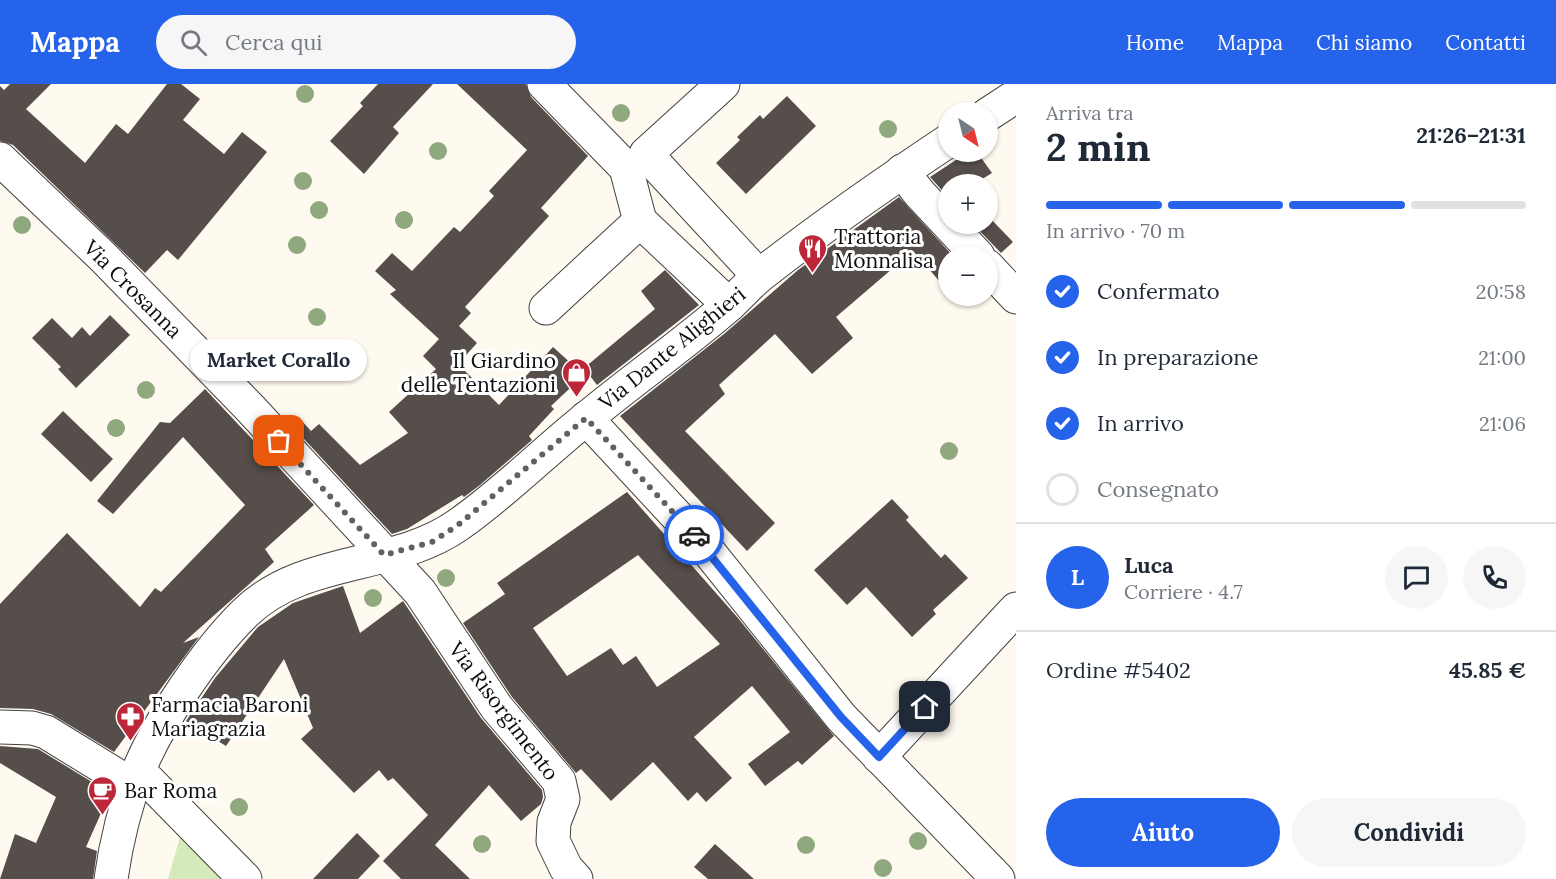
<!DOCTYPE html>
<html lang="it">
<head>
<meta charset="utf-8">
<style>
	body { margin:0; font-family:Lora,serif; background:#f6f6f7; color:#1f2937; height:100vh; display:flex; flex-direction:column; font-size:22px; white-space:nowrap }
	* { box-sizing:border-box; margin:0 }
	p { font-size:20px; color:#747a83 }
	.icon { flex:none; width:33px; height:33px; fill:none; stroke:currentColor; stroke-width:2; stroke-linecap:round; stroke-linejoin:round }
	.map { position:relative; flex:1; overflow:hidden }
	.drawer { display:flex; flex-direction:column; background:#fff; width:540px }
	.drawer>* { flex:none }
	.needle { width:39px; rotate:145deg }
	.fabs { position:absolute; left:938px; top:18px; display:grid; gap:12px }
	.fabs a { display:grid; place-items:center; width:60px; height:60px; border-radius:50%; background:#fff; box-shadow:0 2px 4px #0004; font-size:30px }
	.pin { position:absolute; display:grid; place-items:center; width:51px; height:51px; color:#fff; margin:-26px; border-radius:12px; box-shadow:0 3px 9px #0006 }
	.courier { position:absolute; display:grid; place-items:center; width:60px; height:60px; margin:-30px; border:4px solid #2563eb; border-radius:50%; background:#fff; color:#222; box-shadow:0 2px 8px #0007 }
	.bubble { position:absolute; height:42px; border-radius:21px; background:#fff; box-shadow:0 2px 4px #0004; font-size:20px; font-weight:700; line-height:42px; text-align:center }
	.headline em { font-style:normal; font-weight:700 }
	.headline div { display:flex; flex-direction:column-reverse }
	.headline { display:flex; align-items:center; justify-content:space-between; height:102px; padding:0 30px }
	h1 { font-size:39px; font-weight:700; line-height:45px }
	.bar { display:grid; grid-template-columns:repeat(4,1fr); gap:9px 6px; align-content:center; height:72px; padding:0 30px }
	.bar i { height:8px; border-radius:4px; background:#e0e1e3 }
	.bar .on { background:#2563eb }
	.bar p { grid-column:span 4 }
	.line { display:flex; align-items:center; gap:15px; padding:0 30px; border-top:2px solid #e0e1e3 }
	.line div { flex:1 }
	.round { display:grid; place-items:center; flex:none; width:63px; height:63px; border-radius:32px; background:#f6f6f7 }
	ol { padding:0 30px; list-style:none }
	li { display:flex; align-items:center; gap:18px; height:66px }
	li p { margin-inline-start:auto }
	li .icon { padding:6px; border-radius:50%; background:#2563eb; color:#fff; stroke-width:4 }
	li:last-child { color:#747a83 }
	li i { width:33px; height:33px; border:3px solid #e0e1e3; border-radius:50% }
	.action { display:flex; gap:12px; margin-top:auto; padding:12px 30px }
	.action a { flex:1; height:69px; border-radius:36px; background:#2563eb; color:#fff; font-size:24px; font-weight:700; line-height:69px; text-align:center }
	.action a+a { background:#f6f6f7; color:#1f2937 }
	header { display:flex; align-items:center; gap:36px; box-sizing:border-box; height:84px; padding:0 30px; background:#2563eb; color:#fff }
	header strong { font-size:28px }
	nav { display:flex; gap:33px; margin-inline-start:auto; font-size:21px }
	.search { width:420px; height:54px; background:#f6f6f7; display:flex; align-items:center; gap:15px; box-sizing:border-box; padding:0 21px; border-radius:33px; color:#747a83; font-size:22px }
	main { display:flex; flex:1; min-height:0 }
	.map>svg:first-child { display:block }
	.green { fill:#d5e9b9 }
	.building { fill:#564e4a; fill-rule:evenodd }
	.lines { fill:none; stroke-linecap:round; stroke-linejoin:round }
	.minor-casing { stroke:#414141; stroke-width:35 }
	.minor { stroke:#fff; stroke-width:33 }
	.tree { fill:#8fa87d }
	.done { stroke:#62615d; stroke-width:6; stroke-dasharray:0 10.8 }
	.route { stroke:#2563eb; stroke-width:8 }
	.labels { text-anchor:middle; dominant-baseline:central; stroke-width:6; stroke-linejoin:round; paint-order:stroke }
	.poi-label { font-size:21px; fill:#0e0e0e; stroke:#fff; text-anchor:start }
	.street-label { font-size:21px; fill:#0e0e0e; stroke:#fff }
</style>
</head>
<body>
<header>
<strong>Mappa</strong>
<div class="search"><svg class="icon" aria-label="search" viewBox="0 0 24 24"><circle cx="10" cy="10" r="6"/><path d="M15 15l6 6"/></svg>Cerca qui</div>
<nav><a>Home</a><a>Mappa</a><a>Chi siamo</a><a>Contatti</a></nav>
</header>
<main>
<div class="map">
<svg width="1016" height="795" viewBox="0 0 1016 795">
	<rect width="100%" height="100%" fill="#fffaef"/>
	<path class="green" d="M180 753 192 755 229 795H168Z"/>
	<g class="building">
		<path d="M10 0H51L26 25 85 79 116 40 128 50 167 0H181L200 15 183 36 224 70 242 48 267 68 178 176 167 166 145 189 13 61 0 57V2L4 6Z"/>
		<path d="M378 0H433L393 43 399 49 364 90 330 57 363 22 360 19Z"/>
		<path d="M457 0H526L531 13 588 72 541 124 549 132 465 223 471 229 459 242 477 259 458 280 499 321 553 263 584 291 551 322 554 325 529 352 532 356 480 401 464 413 462 411 407 445 392 450 293 343 301 336 311 347 319 340 360 381 408 349 389 328 436 285 423 272 439 255 390 210 396 206 375 187 392 169 412 187 454 143 460 148 494 112 489 107 527 66Z"/>
		<path d="M787 12 816 42 746 110 716 79 740 56 737 53 760 31 763 35Z"/>
		<path d="M968 68H977L992 89 974 100H948V113L930 93Z"/>
		<path d="M899 113 953 172H948V207L913 167 836 233 853 254 812 290 775 250 719 301 725 310 685 347 775 439 747 467 620 332 724 250 798 186Z"/>
		<path d="M987 131 1013 158 1001 169 973 140H987Z"/>
		<path d="M665 186 699 221 597 301 584 284 655 225 641 207Z"/>
		<path d="M110 231 130 251 76 304 58 285 61 283 32 254 52 234 72 254 82 243 90 252Z"/>
		<path d="M205 305 314 421 265 465 274 478 183 559 199 553 114 668 51 630 33 625 0 624V520L67 449 140 523 155 504 161 508 245 421 183 353 113 430 97 417 160 338 170 339Z"/>
		<path d="M63 327 113 375 91 398 41 350Z"/>
		<path d="M627 408 738 534 834 652 802 681 798 677 765 702 748 680 790 648 752 602 694 653 732 694 706 718 697 708 688 717 653 678 611 717 581 685 576 689 512 613 463 539 505 510 497 499ZM638 471 720 560 657 603 636 572 623 581 611 564 567 592 533 544Z"/>
		<path d="M892 415 909 433 906 436 941 474 945 470 968 494 933 526 936 530 912 553 866 503 847 521 814 486Z"/>
		<path d="M343 502 360 549 403 517 481 634 542 706 543 713 541 720 521 737 489 701 435 761 470 795H401L383 777 428 731 393 694 388 697 379 686 354 709 301 655 313 644 284 575 226 662 186 637 215 594 258 543 293 519Z"/>
		<path d="M0 662 38 665 110 709 86 763 97 767 93 795H0L15 750 36 759 56 713 0 679Z"/>
		<path d="M357 749 380 772 358 795H313Z"/>
		<path d="M715 760 754 795H708L694 783Z"/>
	</g>
	<g class="lines">
		<defs>
			<g id="minor">
				<path d="M544 0 626 84 640 137"/>
				<path d="M723 0 646 70 759 192"/>
				<path d="M987 31 1016 12"/>
				<path d="M0 75 103 173 250 324 420 508 497 624 559 697 563 715 554 738 553 757 566 784 576 795"/>
				<path d="M902 87 919 109 978 172"/>
				<path d="M987 182 1016 213"/>
				<path d="M546 224 640 137 729 221"/>
				<path d="M586 334 701 458 841 633 998 795"/>
				<path d="M0 643 32 644 46 648 134 702"/>
				<path d="M879 673 1016 525"/>
				<path d="M139 687 245 795"/>
				<path d="M111 795C116 759 125 722 138 688 158 638 207 566 245 529 303 472 394 486 458 441 504 409 544 368 588 333 634 295 684 260 729 221 741 210 751 198 763 189 823 142 885 99 948 57"/>
			</g>
		</defs>
		<use href="#minor" class="minor-casing"/>
		<use href="#minor" class="minor"/>
	</g>
	<g class="tree">
		<circle cx="305" cy="10" r="9"/>
		<circle cx="621" cy="29" r="9"/>
		<circle cx="888" cy="45" r="9"/>
		<circle cx="438" cy="67" r="9"/>
		<circle cx="303" cy="97" r="9"/>
		<circle cx="319" cy="126" r="9"/>
		<circle cx="404" cy="136" r="9"/>
		<circle cx="22" cy="141" r="9"/>
		<circle cx="297" cy="161" r="9"/>
		<circle cx="317" cy="233" r="9"/>
		<circle cx="146" cy="306" r="9"/>
		<circle cx="116" cy="344" r="9"/>
		<circle cx="949" cy="367" r="9"/>
		<circle cx="446" cy="494" r="9"/>
		<circle cx="373" cy="514" r="9"/>
		<circle cx="239" cy="723" r="9"/>
		<circle cx="918" cy="757" r="9"/>
		<circle cx="482" cy="760" r="9"/>
		<circle cx="806" cy="761" r="9"/>
		<circle cx="883" cy="784" r="9"/>
	</g>
	<g class="lines">
		<path class="done" d="M279 357 384 471 432 458 458 441 586 334 694 451"/>
		<path class="route" d="M694 451 841 633 879 673 925 623"/>
	</g>
	<defs>
		<symbol id="restaurant-pin" viewBox="-11 -11 22 30"><path d="M0 17L-7.5 6A9.5 9.5 0 1 1 7.5 6Z" fill="#bc273a" stroke="#fff"/><path d="M-5-6h1v4h1v-4h1v4h1v-4h1v5L-1.5 .5V6h-2V.5L-5-1ZM5-6V6H3V1.5H1.5Q1.5-4 5-6Z" fill="#fff"/></symbol>
		<symbol id="shop-pin" viewBox="-11 -11 22 30"><path d="M0 17L-7.5 6A9.5 9.5 0 1 1 7.5 6Z" fill="#bc273a" stroke="#fff"/><path d="M-5-2.5h2.3a2.7 3.5 0 0 1 5.4 0H5L5.5 6h-11ZM-1.5-2.5h3a1.5 2.3 0 0 0-3 0Z" fill="#fff"/></symbol>
		<symbol id="pharmacy-pin" viewBox="-11 -11 22 30"><path d="M0 17L-7.5 6A9.5 9.5 0 1 1 7.5 6Z" fill="#bc273a" stroke="#fff"/><path d="M-2-6h4v4h4v4h-4v4h-4v-4h-4v-4h4Z" fill="#fff"/></symbol>
		<symbol id="cafe-pin" viewBox="-11 -11 22 30"><path d="M0 17L-7.5 6A9.5 9.5 0 1 1 7.5 6Z" fill="#bc273a" stroke="#fff"/><path d="M-5.5-4.5H6V0H3Q3 3.5 0 3.5H-2.5Q-5.5 3.5-5.5 0ZM3-3.2v2h1.7v-2ZM-6 4.5H4V6H-6Z" fill="#fff"/></symbol>
	</defs>
	<g fill-rule="evenodd">
		<use href="#restaurant-pin" x="796" y="148" width="33" height="45"/>
		<use href="#shop-pin" x="560" y="272" width="33" height="45"/>
		<use href="#pharmacy-pin" x="114" y="616" width="33" height="45"/>
		<use href="#cafe-pin" x="86" y="690" width="33" height="45"/>
	</g>
	<g class="labels">
		<g class="poi-label">
			<text x="834" y="152">Trattoria<tspan x="834" dy="24">Monnalisa</tspan></text>
			<text x="556" y="276" text-anchor="end">Il Giardino<tspan x="556" dy="24">delle Tentazioni</tspan></text>
			<text x="151" y="620">Farmacia Baroni<tspan x="151" dy="24">Mariagrazia</tspan></text>
			<text x="124" y="706">Bar Roma</text>
		</g>
		<g class="street-label">
			<text transform="translate(133 205) rotate(45)">Via Crosanna</text>
			<text transform="translate(672 264) rotate(-39)">Via Dante Alighieri</text>
			<text transform="translate(504 627) rotate(53)">Via Risorgimento</text>
		</g>
	</g>
</svg>
<div class="fabs">
<a><svg class="needle" viewBox="-14 -14 28 28"><path d="M0-13l5 13h-10z" fill="#e53935"/><path d="M0 13l5-13h-10z" fill="#747a83"/></svg></a>
<a>+</a>
<a>−</a>
</div>
<div class="pin" style="left:279px;top:357px;background:#ea580c"><svg class="icon" aria-label="bag" viewBox="0 0 24 24"><path d="M5 8h14l-1 12H6zM9 8a3 3 0 0 1 6 0"/></svg></div>
<div class="pin" style="left:925px;top:623px;background:#1f2937"><svg class="icon" aria-label="home" viewBox="0 0 24 24"><path d="M3 11l9-7 9 7M6 9v11h12V9"/></svg></div>
<div class="courier" style="left:694px;top:451px"><svg class="icon" aria-label="car" viewBox="0 0 24 24"><path d="M5 17H2v-5l4-1 3-4h7l3 4 3 1v5h-3M9 17h6M6 11h13"/><circle cx="7" cy="17" r="2"/><circle cx="17" cy="17" r="2"/></svg></div>
<div class="bubble" style="left:190px;top:255px;width:177px">Market Corallo</div>
</div>
<section class="drawer">
<div class="headline"><div><h1>2 min</h1><p>Arriva tra</p></div><em>21:26–21:31</em></div>
<div class="bar"><i class="on"></i><i class="on"></i><i class="on"></i><i></i><p>In arrivo · 70 m</p></div>
<ol>
<li><svg class="icon" aria-label="check" viewBox="0 0 24 24"><path d="M5 12l5 5 9-10"/></svg>Confermato<p>20:58</p></li>
<li><svg class="icon" aria-label="check" viewBox="0 0 24 24"><path d="M5 12l5 5 9-10"/></svg>In preparazione<p>21:00</p></li>
<li><svg class="icon" aria-label="check" viewBox="0 0 24 24"><path d="M5 12l5 5 9-10"/></svg>In arrivo<p>21:06</p></li>
<li><i></i>Consegnato</li>
</ol>
<div class="line" style="height:108px"><b class="round" style="background:#2563eb;color:#fff">L</b><div><b>Luca</b><p>Corriere · 4.7</p></div><a class="round"><svg class="icon" aria-label="chat" viewBox="0 0 24 24"><path d="M4 5h16v11H9l-5 4z"/></svg></a><a class="round"><svg class="icon" aria-label="phone" viewBox="0 0 24 24"><path d="M5 4h4l2 5-3 2q2 4 5 5l2-3 5 2v4C11 20 4 13 5 4z"/></svg></a></div>
<div class="line" style="height:78px"><div>Ordine #5402</div><b>45.85 €</b></div>
<div class="action"><a>Aiuto</a><a>Condividi</a></div>
</section>
</main>
</body>
</html>
